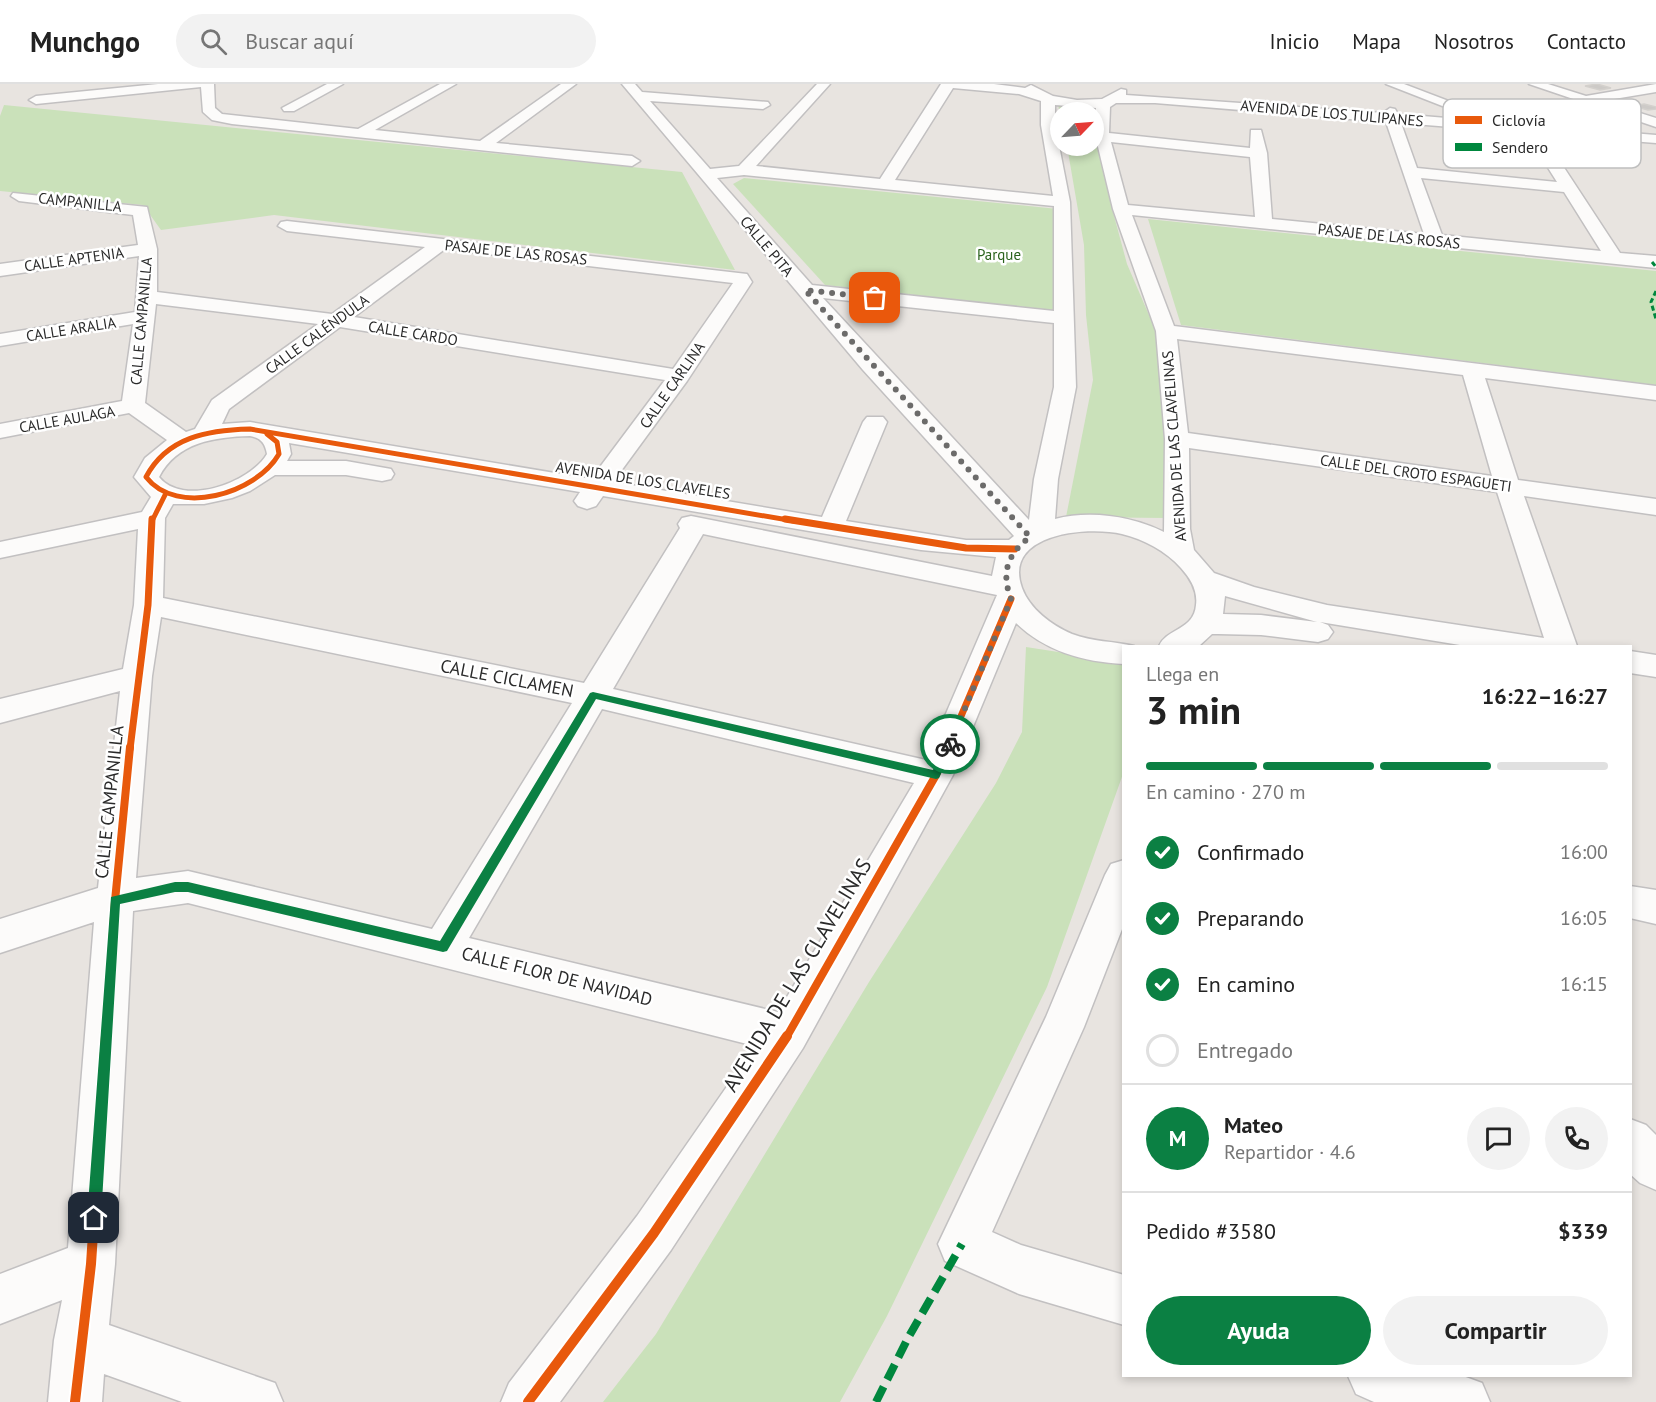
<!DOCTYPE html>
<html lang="es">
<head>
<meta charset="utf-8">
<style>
	body { margin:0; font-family:"PT Sans",sans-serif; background:#f2f2f2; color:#222; height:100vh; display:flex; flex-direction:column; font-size:22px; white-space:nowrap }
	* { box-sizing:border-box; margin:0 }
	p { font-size:20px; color:#767676 }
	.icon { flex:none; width:33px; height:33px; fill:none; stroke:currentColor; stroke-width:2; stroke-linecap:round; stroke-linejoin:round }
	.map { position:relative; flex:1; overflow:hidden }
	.side { position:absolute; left:1122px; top:561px; width:510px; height:732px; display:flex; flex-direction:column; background:#fff; border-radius:0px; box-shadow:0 3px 9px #0003 }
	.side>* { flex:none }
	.needle { width:39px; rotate:65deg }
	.fabs { position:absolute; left:1050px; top:18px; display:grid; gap:12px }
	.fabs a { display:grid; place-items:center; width:54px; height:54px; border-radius:50%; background:#fff; box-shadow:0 3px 9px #0003; font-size:30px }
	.pin { position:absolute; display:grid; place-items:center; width:51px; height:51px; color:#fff; margin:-26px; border-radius:12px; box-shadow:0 3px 9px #0006 }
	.courier { position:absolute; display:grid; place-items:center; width:60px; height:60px; margin:-30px; border:4px solid #0b8043; border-radius:50%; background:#fff; color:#222; box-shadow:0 2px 8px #0007 }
	.overview em { font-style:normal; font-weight:800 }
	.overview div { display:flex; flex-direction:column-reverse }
	.overview { display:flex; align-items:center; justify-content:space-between; height:102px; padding:0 24px }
	h1 { font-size:39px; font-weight:800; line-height:45px }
	.bar { display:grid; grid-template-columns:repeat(4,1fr); gap:9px 6px; align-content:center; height:72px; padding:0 24px }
	.bar i { height:8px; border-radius:4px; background:#e0e0e0 }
	.bar .current { background:#0b8043 }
	.bar p { grid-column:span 4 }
	.line { display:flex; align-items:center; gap:15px; padding:0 24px; border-top:2px solid #e0e0e0 }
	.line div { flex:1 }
	.round { display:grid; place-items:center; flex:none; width:63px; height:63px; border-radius:32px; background:#f2f2f2 }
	ol { padding:0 24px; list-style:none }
	li { display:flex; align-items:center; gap:18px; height:66px }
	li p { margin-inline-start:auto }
	li .icon { padding:6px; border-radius:50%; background:#0b8043; color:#fff; stroke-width:4 }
	li:last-child { color:#767676 }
	li i { width:33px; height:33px; border:3px solid #e0e0e0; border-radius:50% }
	.action { display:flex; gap:12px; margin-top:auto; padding:12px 24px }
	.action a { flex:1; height:69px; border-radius:36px; background:#0b8043; color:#fff; font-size:24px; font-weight:800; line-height:69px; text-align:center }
	.action a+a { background:#f2f2f2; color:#222 }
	header { display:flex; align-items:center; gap:36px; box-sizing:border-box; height:84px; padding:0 30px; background:#fff; border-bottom:2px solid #e0e0e0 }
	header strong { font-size:28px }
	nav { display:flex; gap:33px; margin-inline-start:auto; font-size:21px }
	.search { width:420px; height:54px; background:#f2f2f2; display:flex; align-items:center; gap:15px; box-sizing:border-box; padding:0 21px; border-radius:33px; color:#767676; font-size:22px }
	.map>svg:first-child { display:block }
	.green { fill:#cae1ba }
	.building { fill:#cdcac7; stroke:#d3d0cc; stroke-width:1.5 }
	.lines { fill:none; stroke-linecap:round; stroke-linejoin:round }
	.minor-casing { stroke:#c2c0c1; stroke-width:3 }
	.minor { fill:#fcfbfa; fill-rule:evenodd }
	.quiet-far1 { stroke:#00873e; stroke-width:3; stroke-dasharray:5 3; stroke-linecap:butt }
	.quiet { stroke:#00873e; stroke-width:8; stroke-dasharray:17 8; stroke-linecap:butt }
	.cycleway-far3-casing { stroke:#fff; stroke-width:8 }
	.cycleway-far2-casing { stroke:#fff; stroke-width:10 }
	.cycleway-far1-casing { stroke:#fff; stroke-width:12 }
	.cycleway-casing { stroke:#fff; stroke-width:14 }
	.cycleway-far3 { stroke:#e8590c; stroke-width:5 }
	.cycleway-far2 { stroke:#e8590c; stroke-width:7 }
	.cycleway-far1 { stroke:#e8590c; stroke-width:8 }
	.cycleway { stroke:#e8590c; stroke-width:10 }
	.route { fill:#0b8043 }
	.done { stroke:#6c6b6a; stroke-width:6; stroke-dasharray:0 10.8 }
	.labels { text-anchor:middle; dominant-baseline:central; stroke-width:5; stroke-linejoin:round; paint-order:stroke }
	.far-street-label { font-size:15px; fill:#2a2a2a; stroke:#fff }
	.far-park-label { font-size:15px; fill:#2b631d; stroke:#fff }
	.street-label { font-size:18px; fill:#2a2a2a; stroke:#fff }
	.near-street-label { font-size:21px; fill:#2a2a2a; stroke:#fff }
	.key { fill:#fff; stroke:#bfbfbf; stroke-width:1.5 }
	.key-label { font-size:16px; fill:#2a2a2a }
</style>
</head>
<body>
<header>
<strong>Munchgo</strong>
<div class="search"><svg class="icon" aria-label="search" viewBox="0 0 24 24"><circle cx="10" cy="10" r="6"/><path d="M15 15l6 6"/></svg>Buscar aquí</div>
<nav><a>Inicio</a><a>Mapa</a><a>Nosotros</a><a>Contacto</a></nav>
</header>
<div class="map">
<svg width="1656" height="1318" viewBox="0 0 1656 1318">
	<rect width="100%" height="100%" fill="#e8e4e0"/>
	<g class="green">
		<path d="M1058 20 1099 23 1097 54 1113 128 1127 180 1158 252 1170 372 1167 434 1066 433 1093 296 1086 231 1084 161 1067 62H1094V28L1060 30Z"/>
		<path d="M4 21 682 88 735 186 274 131 161 146 143 121 0 107V32Z"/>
		<path d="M744 94 1058 125 1062 227 825 201 733 100Z"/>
		<path d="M1148 135 1656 187V301L1181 241Z"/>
		<path d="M1026 563 1123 578V690L1047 903 887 1232 840 1318H603L656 1250 869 898 996 699 1022 648Z"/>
	</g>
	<g class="building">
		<path d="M1597 0 1611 4 1600 6 1585 2Z"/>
		<path d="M1644 20 1656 23V25L1648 26 1633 22Z"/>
	</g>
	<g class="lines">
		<defs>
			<g id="minor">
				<path d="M158 0H214L215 24 222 30 358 45 440 0H456L375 46 480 57 561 0H576L496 59 632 72 640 77 632 82 232 40 212 36 203 28 201 3 36 20 29 16 36 12Z"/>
				<path d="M327 0H343L294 27H284L282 24Z"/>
				<path d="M622 0H635L642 8 768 18 770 21 763 25 650 17 710 85 739 82 817 0H830L756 82 880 95 941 0H994L1025 4 1031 1 1053 12 1077 16 1102 15 1121 5 1126 6V11L1383 29 1390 24 1395 25 1398 30 1656 51V59L1542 50 1620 169 1656 172V184L1132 131 1174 242 1656 302V316L1485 294 1518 396 1656 415V431L1524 412 1577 562H1466L1320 538 1328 541 1333 548 1328 555 1318 558 1261 551 1218 550H1212L1199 562H1159C1167 544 1194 546 1196 521 1198 506 1190 494 1181 484 1166 467 1143 455 1122 450 1088 442 1002 449 1022 504 1030 525 1051 541 1072 550 1092 558 1114 557 1134 562H1124V580C1083 578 1045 567 1016 539L953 691 803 964 671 1166 560 1318H501L509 1299 637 1132 755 962 188 819 133 827 115 1180 109 1241 275 1299 283 1318H182L104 1290 102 1318H48L54 1256 62 1216 0 1240V1190L68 1164 94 838 0 869V835L98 804 120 607 0 639V615L123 585 134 521 138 445 0 474V458L142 428 151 413 134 393 145 374 167 356 129 329 0 354V340L122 317 133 240 0 262V250L135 228 139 172 0 192V180L138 161 133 131 19 117 11 112 13 109 147 123 157 165V208L332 230 425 163 287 147 278 142 281 138 287 137 747 190 752 198 687 297 613 398 822 433 863 338 867 333H883L887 338 846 437 966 456H1009L1014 452 863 286ZM953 4 1019 10 1041 17V41L1053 112 895 96ZM1116 19H1155L1386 38 1424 150 1272 135 1267 69 1261 46H1251L1250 64 1109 49 1110 23ZM1055 21 1096 24 1094 46 1113 125 1156 247 1165 355 1164 448C1132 432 1090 426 1055 435L1058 395 1076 303 1070 118 1055 41ZM1401 39 1526 49 1557 98 1417 84ZM1111 58 1250 73 1255 133 1128 121ZM744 91 1054 122V227L812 201 717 94ZM1421 94 1564 108 1601 167 1442 151ZM445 165 733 199 673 285 354 233ZM823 214 1054 239V303L1034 395 1029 436ZM156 220 318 240 212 316 195 345 186 348 145 319ZM340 243 665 296 591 395 250 338 222 340 229 325ZM1177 255 1463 291 1492 392 1188 349ZM250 352C261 354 265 359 267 370 250 399 183 423 159 393 177 358 215 353 250 352ZM289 359 580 408 574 417 578 422 587 425 596 422 603 412 921 466 996 473 992 492 691 432 682 434 678 440 680 444 584 599 163 514 165 434 173 420H204L232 414 250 407 275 391H346L382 397 391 395 394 390 391 385 346 377H287L291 370ZM1189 364 1497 408 1544 554 1327 521 1254 503 1214 489 1194 466 1190 445ZM703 450 997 511 926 676 613 605ZM1225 512 1317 538 1261 531 1223 530ZM161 533 572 619 432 845 188 787 136 794 152 592ZM602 625 914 699 778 928 469 854Z"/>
				<path d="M1386 0H1404L1480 29 1473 33 1468 32Z"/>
				<path d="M1529 0H1548L1586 12 1656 0V8L1602 17 1656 34V43Z"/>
				<path d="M1630 567 1656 571V593L1630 589Z"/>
				<path d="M1124 776V840L1084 943 992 1148 1021 1161 1124 1191V1241L1019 1210 945 1177 938 1160 1046 933 1105 791 1111 780Z"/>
				<path d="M1630 802 1656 806V840L1630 834Z"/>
				<path d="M1630 1035 1646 1041 1656 1051V1106L1640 1099 1630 1090Z"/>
				<path d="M1348 1292H1463L1482 1299 1490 1318H1374L1356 1310Z"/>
			</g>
		</defs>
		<use href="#minor" class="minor-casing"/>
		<use href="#minor" class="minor"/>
		<g class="quiet-far1">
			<path d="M1652 178 1656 183"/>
			<path d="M1656 207 1651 218 1656 235"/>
		</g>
		<path class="quiet" d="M876 1318 908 1254 962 1160"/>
		<defs>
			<g id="cycleway-far3">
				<path d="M267 350 277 358 279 370C256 410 177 433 146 393 167 353 208 346 250 345L794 437"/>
				<path d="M152 437 165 411"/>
			</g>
			<g id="cycleway-far2">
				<path d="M785 435 966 464 1015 465"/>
				<path d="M130 665 148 521 152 435"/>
				<path d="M947 665 1011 515"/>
			</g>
			<g id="cycleway-far1">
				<path d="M106 954 115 817 130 663"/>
				<path d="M786 954 936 691 948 663"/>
			</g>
			<g id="cycleway">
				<path d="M75 1318 91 1180 106 952"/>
				<path d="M528 1318 654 1149 787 952"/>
			</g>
		</defs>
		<use href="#cycleway-far3" class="cycleway-far3-casing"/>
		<use href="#cycleway-far2" class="cycleway-far2-casing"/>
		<use href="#cycleway-far1" class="cycleway-far1-casing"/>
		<use href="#cycleway" class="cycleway-casing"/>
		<use href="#cycleway-far3" class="cycleway-far3"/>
		<use href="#cycleway-far2" class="cycleway-far2"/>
		<use href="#cycleway-far1" class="cycleway-far1"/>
		<use href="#cycleway" class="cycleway"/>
	</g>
	<path class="route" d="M593 608 933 686 946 657 955 660 939 694 936 695 596 615 447 867 443 868 188 808H175L120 820 101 1134 99 1139H89L87 1134 111 813 175 798H188L440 857 590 609Z"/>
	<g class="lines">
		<path class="done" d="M875 214 805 206 1030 453C1007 470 1001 489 1011 515L950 660"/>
	</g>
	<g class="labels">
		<g class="far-street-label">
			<text transform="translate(1332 29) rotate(5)">AVENIDA DE LOS TULIPANES</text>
			<text transform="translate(80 118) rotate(6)">CAMPANILLA</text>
			<text transform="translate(1389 152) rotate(6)">PASAJE DE LAS ROSAS</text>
			<text transform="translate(767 162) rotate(50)">CALLE PITA</text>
			<text transform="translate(516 168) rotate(6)">PASAJE DE LAS ROSAS</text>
			<text transform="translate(74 175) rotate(-8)">CALLE APTENIA</text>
			<text transform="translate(141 237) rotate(-85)">CALLE CAMPANILLA</text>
			<text transform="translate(71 245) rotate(-9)">CALLE ARALIA</text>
			<text transform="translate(413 249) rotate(9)">CALLE CARDO</text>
			<text transform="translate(317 250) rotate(-36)">CALLE CALÉNDULA</text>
			<text transform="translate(672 301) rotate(-55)">CALLE CARLINA</text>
			<text transform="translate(67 335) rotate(-10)">CALLE AULAGA</text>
			<text transform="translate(1174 362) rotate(-94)">AVENIDA DE LAS CLAVELINAS</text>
			<text transform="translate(1416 389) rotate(8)">CALLE DEL CROTO ESPAGUETI</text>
			<text transform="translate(643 396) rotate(9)">AVENIDA DE LOS CLAVELES</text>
		</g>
		<g class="far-park-label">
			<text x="999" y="170">Parque</text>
		</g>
		<g class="street-label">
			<text transform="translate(507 594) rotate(11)">CALLE CICLAMEN</text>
			<text transform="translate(109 718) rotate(-84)">CALLE CAMPANILLA</text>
			<text transform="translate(557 892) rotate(14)">CALLE FLOR DE NAVIDAD</text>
		</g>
		<g class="near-street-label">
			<text transform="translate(797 891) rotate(-59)">AVENIDA DE LAS CLAVELINAS</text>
		</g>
	</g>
	<rect x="1443" y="15" width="198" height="69" rx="9" class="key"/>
	<rect x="1455" y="32" width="27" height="8" fill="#e8590c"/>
	<rect x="1455" y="59" width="27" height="8" fill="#00873e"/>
	<g class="key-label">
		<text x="1492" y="42">Ciclovía</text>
		<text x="1492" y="69">Sendero</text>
	</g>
</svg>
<div class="fabs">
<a><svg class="needle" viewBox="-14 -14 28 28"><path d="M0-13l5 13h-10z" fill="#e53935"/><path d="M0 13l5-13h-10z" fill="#767676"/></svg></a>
</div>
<div class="pin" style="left:875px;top:214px;background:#ea580c"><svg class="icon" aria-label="bag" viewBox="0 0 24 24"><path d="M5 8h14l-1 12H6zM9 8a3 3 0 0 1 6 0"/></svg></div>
<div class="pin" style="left:94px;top:1134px;background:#1f2937"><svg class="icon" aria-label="home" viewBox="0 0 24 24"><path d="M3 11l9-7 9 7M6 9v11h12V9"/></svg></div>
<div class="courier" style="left:950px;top:660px"><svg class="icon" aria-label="bike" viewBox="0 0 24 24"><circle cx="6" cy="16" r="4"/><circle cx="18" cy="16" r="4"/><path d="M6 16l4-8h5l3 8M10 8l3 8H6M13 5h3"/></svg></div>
<section class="side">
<div class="overview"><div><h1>3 min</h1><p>Llega en</p></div><em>16:22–16:27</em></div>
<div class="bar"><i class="current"></i><i class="current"></i><i class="current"></i><i></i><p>En camino · 270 m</p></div>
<ol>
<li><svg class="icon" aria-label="check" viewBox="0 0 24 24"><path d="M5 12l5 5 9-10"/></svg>Confirmado<p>16:00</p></li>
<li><svg class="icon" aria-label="check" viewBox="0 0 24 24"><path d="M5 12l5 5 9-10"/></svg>Preparando<p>16:05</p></li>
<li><svg class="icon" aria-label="check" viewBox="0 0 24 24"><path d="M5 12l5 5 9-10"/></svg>En camino<p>16:15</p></li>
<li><i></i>Entregado</li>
</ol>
<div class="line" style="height:108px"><b class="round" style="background:#0b8043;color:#fff">M</b><div><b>Mateo</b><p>Repartidor · 4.6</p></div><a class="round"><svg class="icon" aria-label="chat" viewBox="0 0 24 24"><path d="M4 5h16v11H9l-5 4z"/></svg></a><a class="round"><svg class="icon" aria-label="phone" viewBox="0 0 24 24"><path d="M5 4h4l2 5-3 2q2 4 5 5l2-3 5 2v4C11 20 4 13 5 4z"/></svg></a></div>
<div class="line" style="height:78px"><div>Pedido #3580</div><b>$339</b></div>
<div class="action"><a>Ayuda</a><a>Compartir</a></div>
</section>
</div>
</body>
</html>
